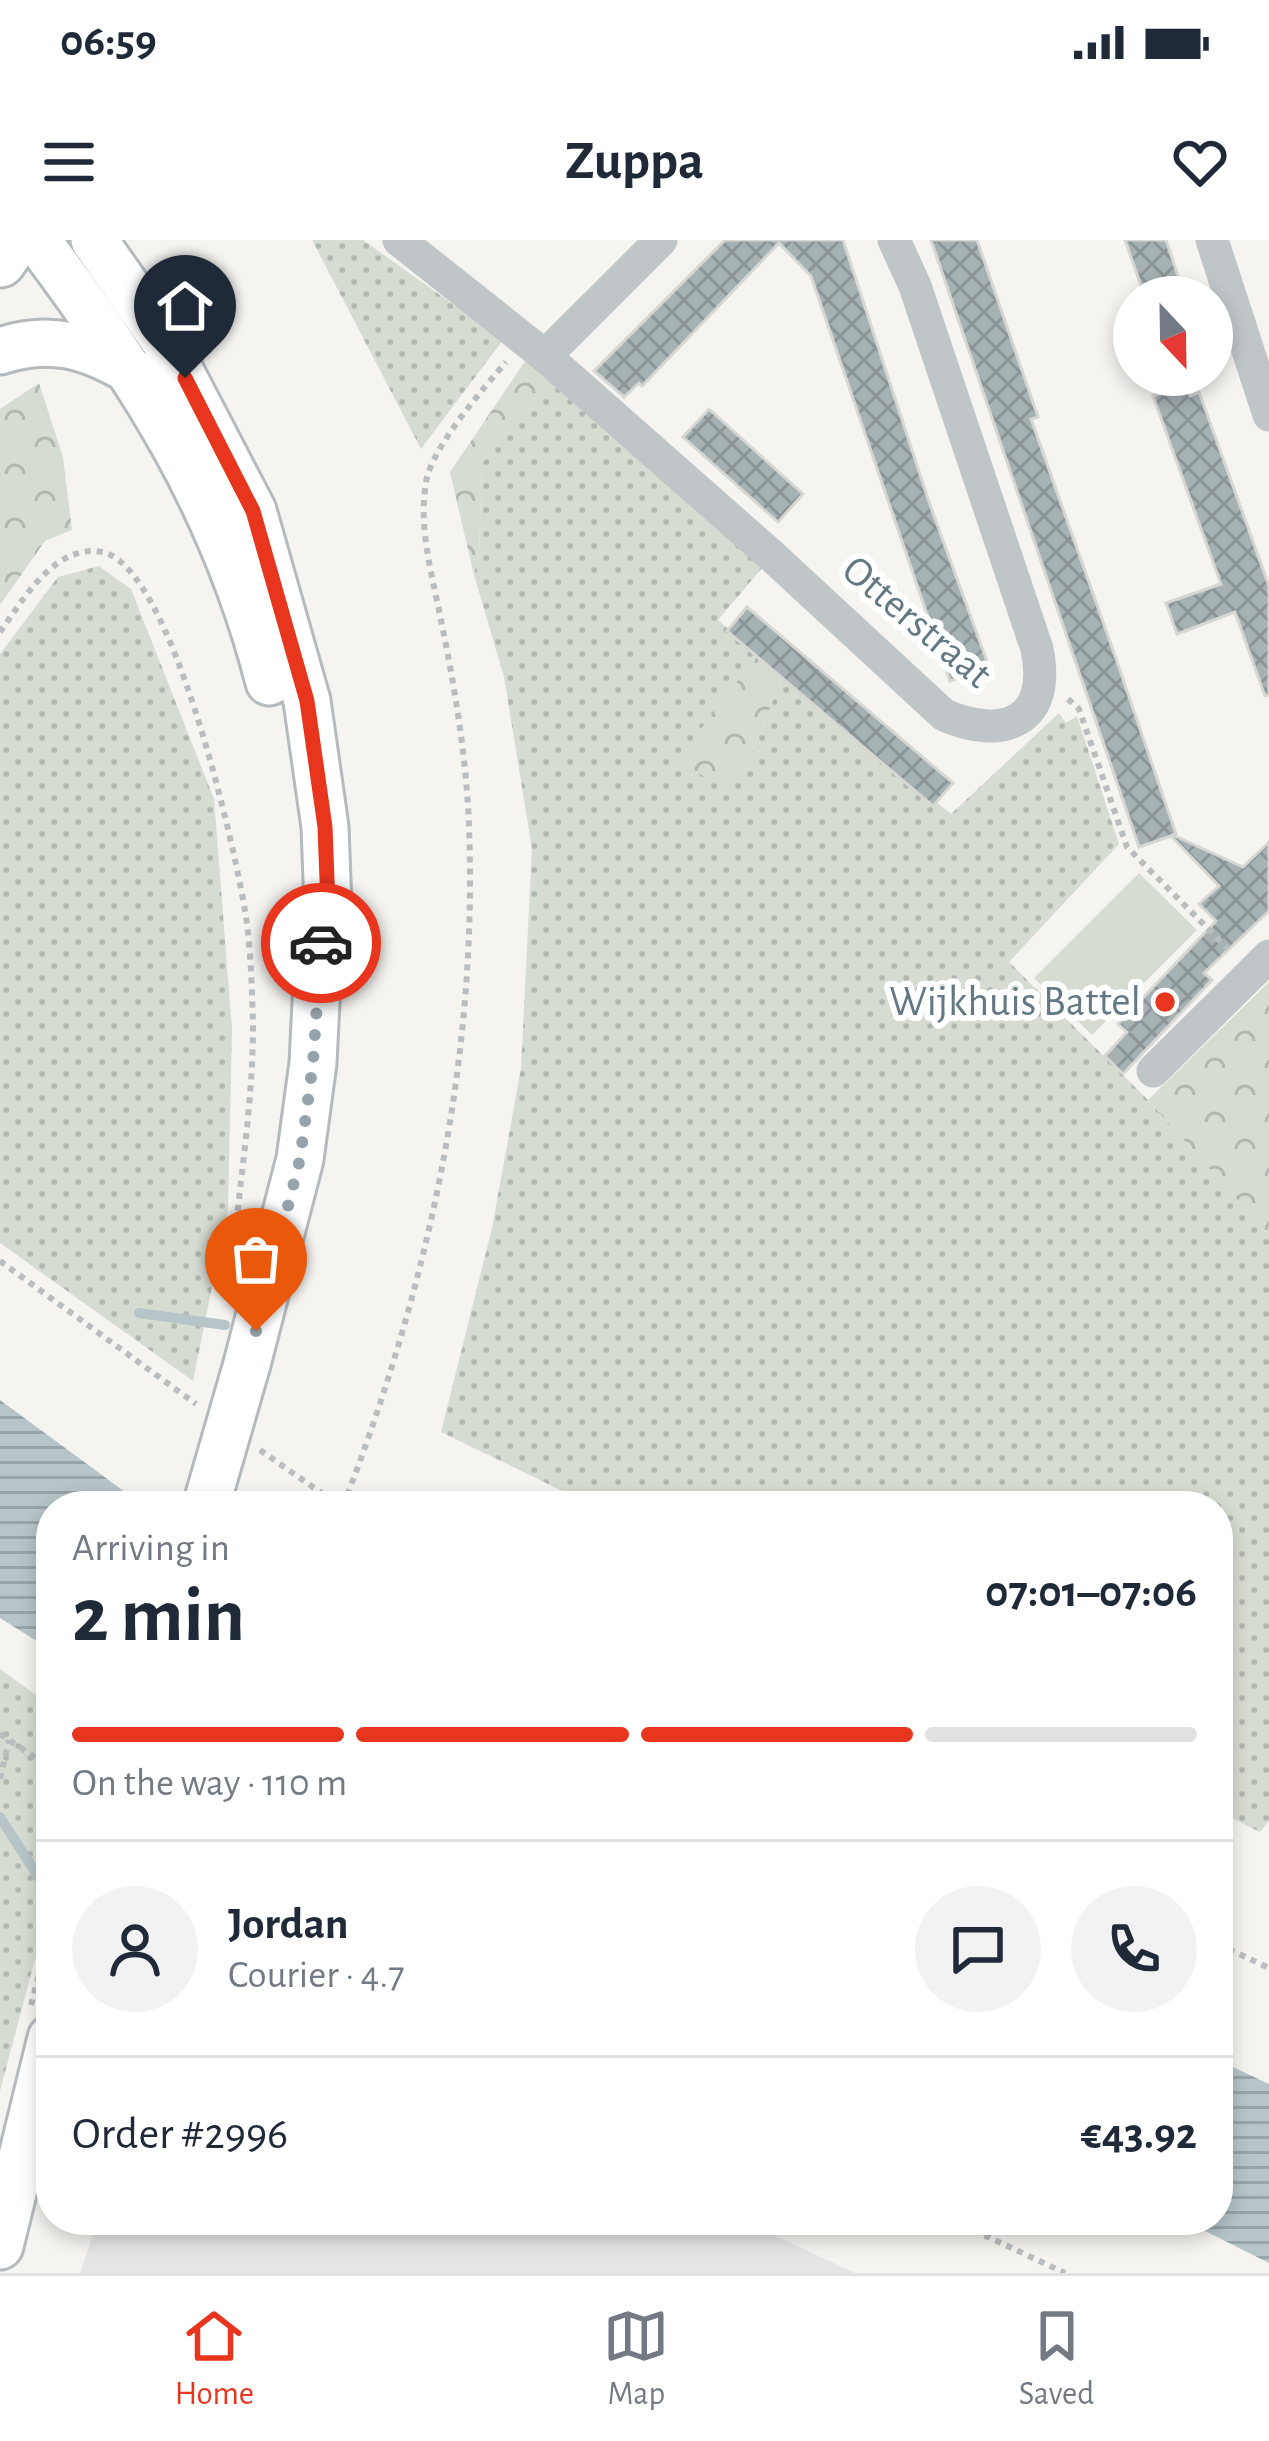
<!DOCTYPE html>
<html lang="en">
<head>
<meta charset="utf-8">
<style>
	body { margin:0; font-family:"Alegreya Sans",sans-serif; background:#f2f2f3; color:#1f2937; height:100vh; display:flex; flex-direction:column; font-size:45px; white-space:nowrap }
	* { box-sizing:border-box; margin:0 }
	p { font-size:39px; color:#747a83 }
	.icon { flex:none; width:66px; height:66px; fill:none; stroke:currentColor; stroke-width:2; stroke-linecap:round; stroke-linejoin:round }
	.map { position:relative; flex:1; overflow:hidden }
	.details { position:absolute; left:36px; top:1251px; width:1197px; height:744px; display:flex; flex-direction:column; background:#fff; border-radius:48px; box-shadow:0 6px 18px #0003 }
	.details>* { flex:none }
	.needle { width:78px; rotate:158deg }
	.fabs { position:absolute; left:1113px; top:36px; display:grid; gap:24px }
	.fabs a { display:grid; place-items:center; width:120px; height:120px; border-radius:50%; background:#fff; box-shadow:0 6px 18px #0003; font-size:60px }
	.pin { position:absolute; display:grid; place-items:center; width:102px; height:102px; color:#fff; margin:-123px -51px; border-radius:50% 50% 50% 0; rotate:-45deg; box-shadow:0 0 12px #0007 }
	.pin .icon { rotate:45deg }
	.courier { position:absolute; display:grid; place-items:center; width:120px; height:120px; margin:-60px; border:9px solid #e8351d; border-radius:50%; background:#fff; color:#222; box-shadow:0 3px 15px #0007 }
	.overview em { font-style:normal; font-weight:700 }
	.overview div { display:flex; flex-direction:column-reverse }
	.overview { display:flex; align-items:center; justify-content:space-between; height:204px; padding:0 36px }
	h1 { font-size:78px; font-weight:700; line-height:90px }
	.bar { display:grid; grid-template-columns:repeat(4,1fr); gap:18px 12px; align-content:center; height:144px; padding:0 36px }
	.bar i { height:15px; border-radius:9px; background:#e0e1e3 }
	.bar .active { background:#e8351d }
	.bar p { grid-column:span 4 }
	.line { display:flex; align-items:center; gap:30px; padding:0 36px; border-top:3px solid #e0e1e3 }
	.line div { flex:1 }
	.round { display:grid; place-items:center; flex:none; width:126px; height:126px; border-radius:63px; background:#f2f2f3 }
	.status { display:flex; justify-content:space-between; align-items:center; height:84px; padding:0 60px; background:#fff; direction:ltr }
	.status svg { height:33px; fill:currentColor }
	header { display:flex; justify-content:space-between; align-items:center; height:156px; padding:0 36px; background:#fff; font-size:54px; font-weight:700 }
	.tabs { display:flex; justify-content:space-around; align-items:center; height:168px; border-top:3px solid #e0e1e3; background:#fff; font-size:33px; color:#747a83 }
	.tabs a { display:grid; justify-items:center; gap:6px }
	.tabs .active { color:#e8351d }
	.map>svg:first-child { display:block }
	.built { fill:#e5e6e4 }
	.green { fill:url(#green-dots) }
	.forest { fill:url(#forest-crowns) }
	.pitch { fill:#d7dcd2 }
	.water { fill:url(#water-rules) }
	.lines { fill:none; stroke-linecap:round; stroke-linejoin:round }
	.stream { stroke:#b7c5c8; stroke-width:10 }
	.building { fill:url(#building-cross-hatch); stroke:#d6d6d3; stroke-width:3 }
	.secondary-casing { stroke:#b4babe; stroke-width:51 }
	.primary-casing { stroke:#b3b8bb; stroke-width:57 }
	.path { stroke:#babdbf; stroke-width:6; stroke-dasharray:6 6; stroke-linecap:butt }
	.street { stroke:#c0c5c7; stroke-width:33 }
	.secondary { stroke:#fff; stroke-width:45 }
	.primary { stroke:#fff; stroke-width:51 }
	.secondary-bridge-casing { stroke:#b4babe; stroke-width:51; stroke-linecap:butt }
	.secondary-bridge { stroke:#fff; stroke-width:45 }
	.done { stroke:#96a3aa; stroke-width:12; stroke-dasharray:0 21.6 }
	.route { stroke:#e8351d; stroke-width:15 }
	.poi-dot { fill:#e8351d; stroke:#fff; stroke-width:4.5 }
	.labels { text-anchor:middle; dominant-baseline:central; stroke-width:12; stroke-linejoin:round; paint-order:stroke }
	.street-label { font-size:42px; fill:#637883; stroke:#fff }
	.poi-label { font-size:42px; fill:#637883; stroke:#fff; text-anchor:end }
</style>
</head>
<body>
<div class="status"><b>06:59</b><svg viewBox="0 0 49 12"><path d="M0 12V9h3v3zM5 12V6h3v6zM10 12V3h3v9zM15 12V0h3v12zM26 1h20v11H26zM47 4h2v5h-2z"/></svg></div>
<header><svg class="icon" aria-label="menu" viewBox="0 0 24 24"><path d="M4 6h16M4 12h16M4 18h16"/></svg>Zuppa<svg class="icon" aria-label="heart" viewBox="0 0 24 24"><path d="M12 20l-8-8c-3-5 5-10 8-4 3-6 11-1 8 4z"/></svg></header>
<div class="map">
<svg width="1269" height="2033" viewBox="0 0 1269 2033">
	<defs>
		<pattern id="green-dots" width="8" height="8" patternUnits="userSpaceOnUse" patternTransform="scale(3)"><rect width="8" height="8" fill="#d7dcd2"/><path d="M2 2h.1M6 6h.1" fill="none" stroke="#b2b7b0" stroke-width="1.8" stroke-linecap="round"/></pattern>
		<pattern id="forest-crowns" width="20" height="18" patternUnits="userSpaceOnUse" patternTransform="scale(3)"><rect width="20" height="18" fill="#d7dcd2"/><path d="M2 6a3 3 0 1 1 6 0M12 15a3 3 0 1 1 6 0" fill="none" stroke="#b2b7b0"/></pattern>
		<pattern id="water-rules" width="6" height="5" patternUnits="userSpaceOnUse" patternTransform="scale(3)"><rect width="6" height="5" fill="#b7c5c8"/><path d="M0 2.5h6" fill="none" stroke="#98a5a8"/></pattern>
		<pattern id="building-cross-hatch" width="8" height="8" patternUnits="userSpaceOnUse" patternTransform="scale(3)"><rect width="8" height="8" fill="#a6b1b4"/><path d="M0 0l8 8M0 8l8-8" fill="none" stroke="#8b9598"/></pattern>
	</defs>
	<rect width="100%" height="100%" fill="#f5f4f1"/>
	<path class="built" d="M98 1980H741L855 2033H80Z"/>
	<g class="green">
		<path d="M312 0H363L503 100 421 209Z"/>
		<path d="M554 136 768 321 718 380 758 414 678 520 751 514 783 436 951 574 1059 473 1066 483 1077 476 1119 604 1009 722 1148 860 1269 995V1581L1260 1592 1218 1571V1266H593L441 1192 492 988 521 828 532 609 504 437 474 335 479 312 482 223Z"/>
		<path d="M99 326 131 349 214 559 232 789 228 969 193 1141 0 1003V414L58 337Z"/>
		<path d="M0 1429 51 1466V1659L0 1851Z"/>
	</g>
	<g class="forest">
		<path d="M530 114 554 136 482 223 479 312 474 335 450 232Z"/>
		<path d="M39 143 63 217 72 290 45 301 0 365V169Z"/>
		<path d="M758 414 783 436 751 514 721 547 677 520Z"/>
		<path d="M1269 742V995L1148 860Z"/>
	</g>
	<path class="pitch" d="M1139 633 1197 690 1092 795 1034 738Z"/>
	<g class="water">
		<path d="M0 1160 144 1266H51V1410L0 1378Z"/>
		<path d="M1218 1820 1269 1844V2023L1183 1980H1218Z"/>
	</g>
	<g class="lines">
		<g class="stream">
			<path d="M139 1073 225 1085"/>
			<path d="M0 1577 51 1657"/>
		</g>
	</g>
	<g class="building">
		<path d="M725 0H843L929 262 989 427 950 441 811 36 779 3 642 146 639 143 624 157 594 131Z"/>
		<path d="M931 0H977L1038 177 1031 179 1113 410 1176 594 1173 595 1243 627 1269 602V671L1204 733 1212 740 1123 834 1105 816 1127 792 1118 784 1216 681 1199 664 1219 646 1171 596 1139 607Z"/>
		<path d="M1125 0H1166L1185 57H1145Z"/>
		<path d="M1185 144 1190 156 1199 152 1269 346V455L1265 456 1235 372 1177 394 1166 363 1221 344 1153 156Z"/>
		<path d="M709 169 803 254 778 282 683 197Z"/>
		<path d="M747 367 953 543 933 566 727 391Z"/>
	</g>
	<g class="lines">
		<defs>
			<g id="secondary">
				<path d="M37 0C144 143 224 267 269 442"/>
				<path d="M94 0 164 100 253 271 307 461 325 587 328 666 318 722 313 823 300 919 247 1124"/>
				<path d="M0 111C50 94 88 106 131 131"/>
				<path d="M0 2006 51 1798"/>
			</g>
			<path id="primary" d="M0 21 14 0"/>
		</defs>
		<use href="#secondary" class="secondary-casing"/>
		<use href="#primary" class="primary-casing"/>
		<g class="path">
			<path d="M0 392C23 360 55 303 102 312 172 325 236 611 246 677 251 712 252 751 253 786 253 859 241 933 234 1005"/>
			<path d="M1068 459 1079 469 1127 607 1228 709"/>
			<path d="M0 1021 196 1164"/>
			<path d="M260 1210 340 1266"/>
			<path d="M343 1266C430 1043 481 805 468 565 464 504 454 444 442 385 433 338 418 290 426 242 432 207 483 149 506 122"/>
			<path d="M0 1494 51 1528"/>
			<path d="M0 1539 9 1500"/>
			<path d="M1218 1704 1269 1728"/>
			<path d="M31 1765 51 1689"/>
			<path d="M952 1980 1065 2033"/>
		</g>
		<g class="street">
			<path d="M399 0 545 116 661 0"/>
			<path d="M1212 0 1269 175"/>
			<path d="M545 116 772 316 944 475C1004 501 1052 481 1037 409L915 46 894 0"/>
			<path d="M1153 831 1269 716"/>
		</g>
		<use href="#secondary" class="secondary"/>
		<use href="#primary" class="primary"/>
		<defs>
			<path id="secondary-bridge" d="M206 1266 247 1124"/>
		</defs>
		<use href="#secondary-bridge" class="secondary-bridge-casing"/>
		<use href="#secondary-bridge" class="secondary-bridge"/>
	</g>
	<g class="lines">
		<path class="done" d="M256 1091 300 919 313 823 321 703"/>
		<path class="route" d="M185 138 253 271 307 461 325 587 328 666 321 703"/>
	</g>
	<circle class="poi-dot" cx="1165" cy="762" r="12"/>
	<g class="labels">
		<g class="street-label">
			<text transform="translate(917 382) rotate(40)">Otterstraat</text>
		</g>
		<g class="poi-label">
			<text x="1141" y="762">Wijkhuis Battel</text>
		</g>
	</g>
</svg>
<div class="fabs">
<a><svg class="needle" viewBox="-14 -14 28 28"><path d="M0-13l5 13h-10z" fill="#e53935"/><path d="M0 13l5-13h-10z" fill="#747a83"/></svg></a>
</div>
<div class="pin" style="left:256px;top:1091px;background:#ea580c"><svg class="icon" aria-label="bag" viewBox="0 0 24 24"><path d="M5 8h14l-1 12H6zM9 8a3 3 0 0 1 6 0"/></svg></div>
<div class="pin" style="left:185px;top:138px;background:#1f2937"><svg class="icon" aria-label="home" viewBox="0 0 24 24"><path d="M3 11l9-7 9 7M6 9v11h12V9"/></svg></div>
<div class="courier" style="left:321px;top:703px"><svg class="icon" aria-label="car" viewBox="0 0 24 24"><path d="M5 17H2v-5l4-1 3-4h7l3 4 3 1v5h-3M9 17h6M6 11h13"/><circle cx="7" cy="17" r="2"/><circle cx="17" cy="17" r="2"/></svg></div>
<section class="details">
<div class="overview"><div><h1>2 min</h1><p>Arriving in</p></div><em>07:01–07:06</em></div>
<div class="bar"><i class="active"></i><i class="active"></i><i class="active"></i><i></i><p>On the way · 110 m</p></div>
<div class="line" style="height:216px"><a class="round"><svg class="icon" aria-label="person" viewBox="0 0 24 24"><circle cx="12" cy="8" r="4"/><path d="M4 21q1-7 8-7t8 7"/></svg></a><div><b>Jordan</b><p>Courier · 4.7</p></div><a class="round"><svg class="icon" aria-label="chat" viewBox="0 0 24 24"><path d="M4 5h16v11H9l-5 4z"/></svg></a><a class="round"><svg class="icon" aria-label="phone" viewBox="0 0 24 24"><path d="M5 4h4l2 5-3 2q2 4 5 5l2-3 5 2v4C11 20 4 13 5 4z"/></svg></a></div>
<div class="line" style="height:156px"><div>Order #2996</div><b>€43.92</b></div>
</section>
</div>
<nav class="tabs">
<a class="active"><svg class="icon" aria-label="home" viewBox="0 0 24 24"><path d="M3 11l9-7 9 7M6 9v11h12V9"/></svg>Home</a>
<a><svg class="icon" aria-label="map" viewBox="0 0 24 24"><path d="M3 6l6-2 6 2 6-2v14l-6 2-6-2-6 2zM9 4v14M15 6v14"/></svg>Map</a>
<a><svg class="icon" aria-label="saved" viewBox="0 0 24 24"><path d="M7 4h10v16l-5-4-5 4z"/></svg>Saved</a>
</nav>
</body>
</html>
